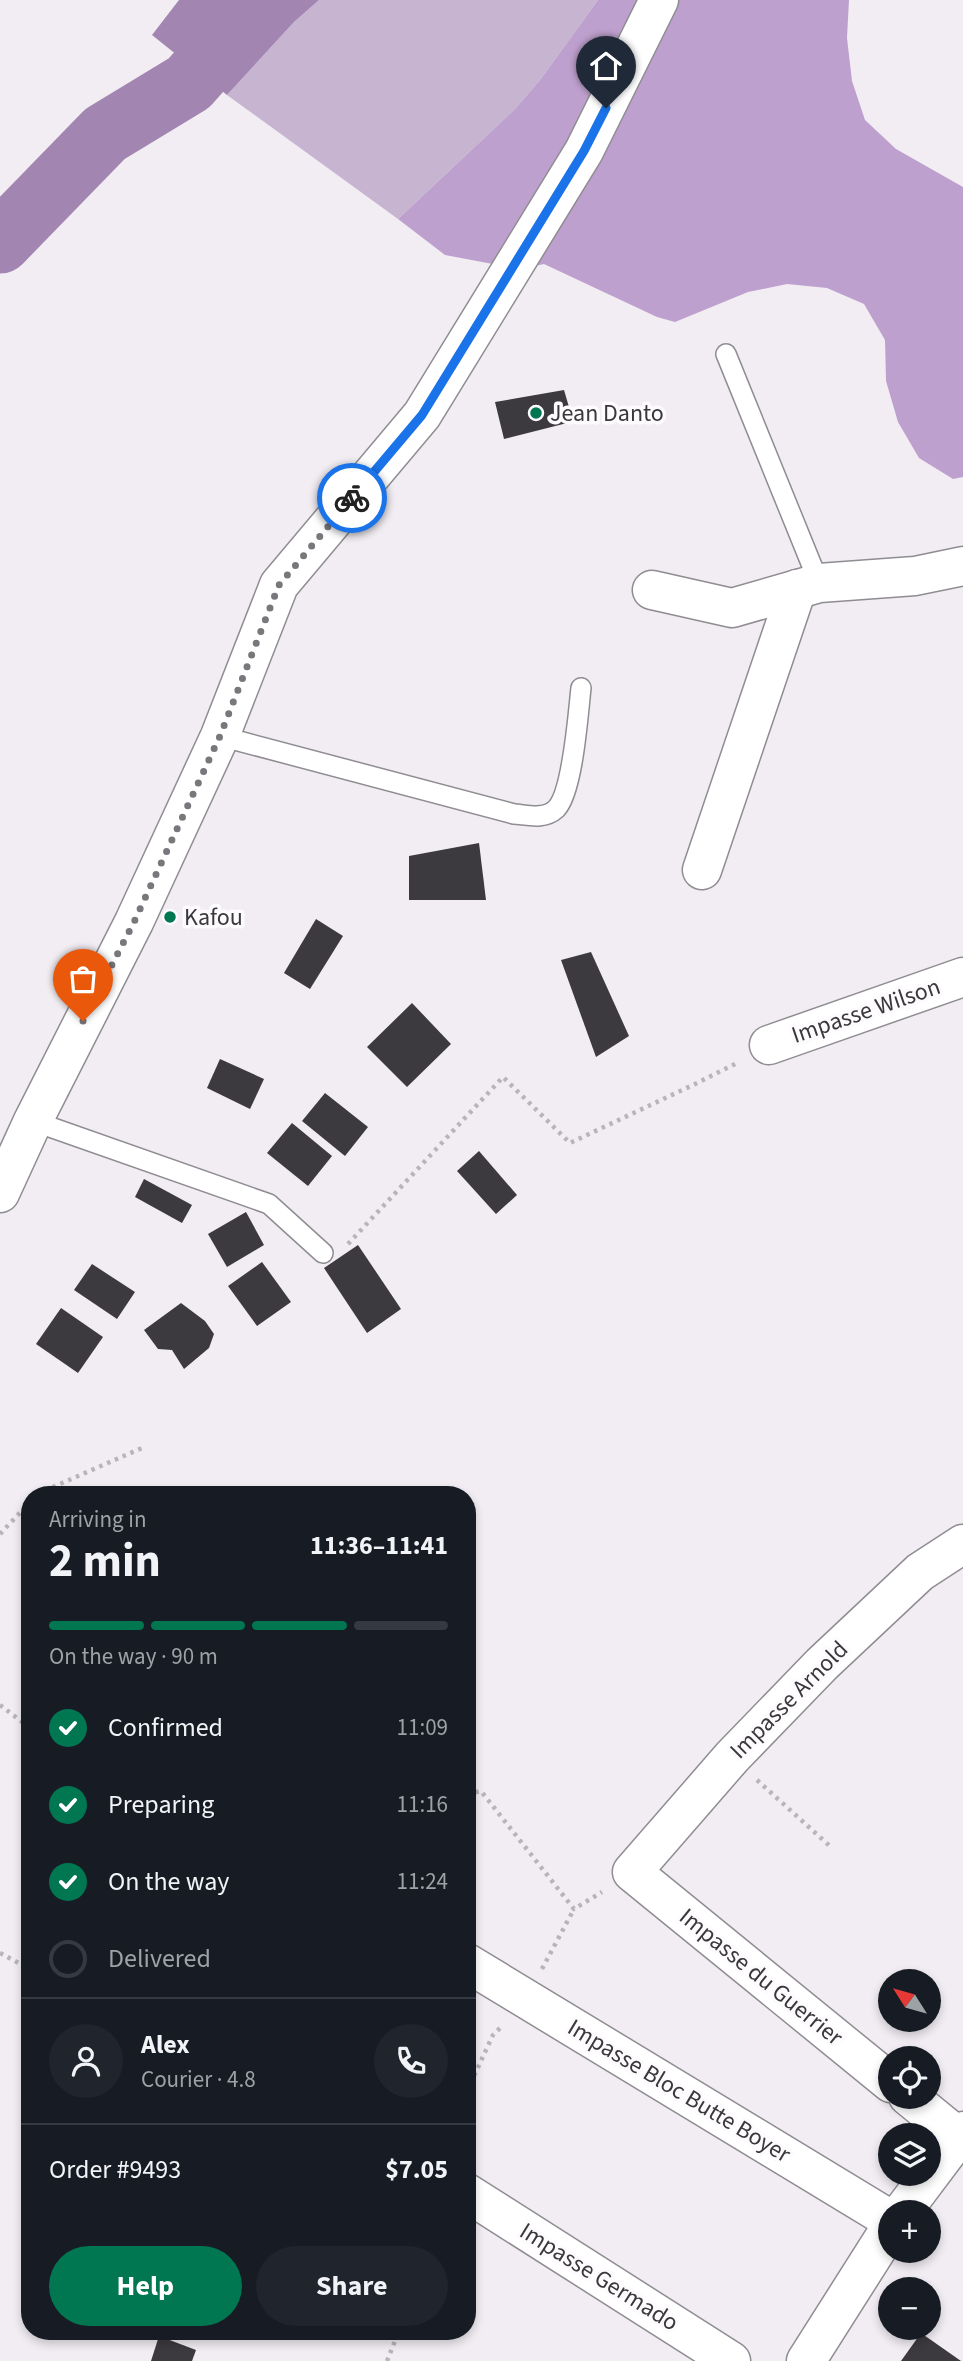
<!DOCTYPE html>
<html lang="en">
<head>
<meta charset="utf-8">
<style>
	body { margin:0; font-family:"Source Sans 3",sans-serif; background:#20242c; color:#f1f3f6; height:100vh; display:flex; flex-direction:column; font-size:26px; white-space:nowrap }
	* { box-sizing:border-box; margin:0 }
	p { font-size:23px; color:#9ea1a6 }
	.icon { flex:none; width:38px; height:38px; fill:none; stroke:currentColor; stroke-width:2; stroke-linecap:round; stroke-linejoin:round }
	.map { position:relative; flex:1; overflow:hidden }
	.panel { position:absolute; left:21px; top:1486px; width:455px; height:854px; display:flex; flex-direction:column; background:#171b24; border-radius:28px; box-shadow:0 4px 10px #0003 }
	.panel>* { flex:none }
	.needle { width:46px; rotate:307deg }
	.tools { position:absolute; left:878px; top:1969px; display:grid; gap:14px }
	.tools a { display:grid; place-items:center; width:63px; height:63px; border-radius:50%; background:#171b24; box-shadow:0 4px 10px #0003; font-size:35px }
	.pin { position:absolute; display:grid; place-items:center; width:60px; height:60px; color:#fff; margin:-72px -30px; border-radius:50% 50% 50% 0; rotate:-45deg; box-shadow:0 0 7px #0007 }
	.pin .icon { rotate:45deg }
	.courier { position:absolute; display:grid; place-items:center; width:70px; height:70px; margin:-35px; border:5px solid #1a73e8; border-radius:50%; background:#fff; color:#222; box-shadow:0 2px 9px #0007 }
	.head em { font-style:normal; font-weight:700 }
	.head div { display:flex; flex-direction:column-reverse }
	.head { display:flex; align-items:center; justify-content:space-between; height:119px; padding:0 28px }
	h1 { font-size:46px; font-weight:700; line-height:52px }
	.bar { display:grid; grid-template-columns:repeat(4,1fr); gap:10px 7px; align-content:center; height:84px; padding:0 28px }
	.bar i { height:9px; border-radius:5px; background:#363941 }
	.bar .current { background:#007651 }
	.bar p { grid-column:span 4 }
	.line { display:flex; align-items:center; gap:18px; padding:0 28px; border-top:2px solid #363941 }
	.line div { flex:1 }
	.round { display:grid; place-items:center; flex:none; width:74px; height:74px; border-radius:37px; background:#20242c }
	ol { padding:0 28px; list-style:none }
	li { display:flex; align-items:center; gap:21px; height:77px }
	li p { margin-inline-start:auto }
	li .icon { padding:7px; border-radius:50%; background:#007651; color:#fff; stroke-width:4 }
	li:last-child { color:#9ea1a6 }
	li i { width:38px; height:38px; border:4px solid #363941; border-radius:50% }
	.cta { display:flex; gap:14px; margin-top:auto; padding:14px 28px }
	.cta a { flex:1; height:80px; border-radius:42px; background:#007651; color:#fff; font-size:28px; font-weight:700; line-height:80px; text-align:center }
	.cta a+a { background:#20242c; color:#f1f3f6 }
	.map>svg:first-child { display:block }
	.green { fill:#c6b4d0 }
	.forest { fill:#bea0ce }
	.water { fill:#a285b1 }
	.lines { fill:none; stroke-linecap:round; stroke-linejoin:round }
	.river { stroke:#a285b1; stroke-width:63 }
	.building { fill:#3d3a3f }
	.lane-casing { stroke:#8f8c92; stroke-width:22 }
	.street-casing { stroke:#8f8c92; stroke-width:41 }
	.secondary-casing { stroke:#8f8c92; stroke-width:41 }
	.path { stroke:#b8b5ba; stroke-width:4.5; stroke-dasharray:3.5 5; stroke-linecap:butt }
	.lane { stroke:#fff; stroke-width:19 }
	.street { stroke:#fff; stroke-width:38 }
	.secondary { stroke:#fff; stroke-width:38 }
	.done { stroke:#79777b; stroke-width:7; stroke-dasharray:0 12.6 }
	.route { stroke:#1a73e8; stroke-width:9 }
	.poi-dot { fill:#007651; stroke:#fefbff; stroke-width:2.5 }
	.labels { text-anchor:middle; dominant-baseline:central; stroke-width:7; stroke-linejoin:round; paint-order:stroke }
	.poi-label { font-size:24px; fill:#39383a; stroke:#fefbff; text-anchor:start }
	.street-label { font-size:24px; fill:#39383a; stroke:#fefbff }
</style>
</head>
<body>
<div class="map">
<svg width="963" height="2361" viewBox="0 0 963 2361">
	<rect width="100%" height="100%" fill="#f1edf3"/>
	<path class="green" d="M319 0H598L540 80 515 109 398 219 227 95 294 22Z"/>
	<path class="forest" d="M598 0H849L847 38 852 81 865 120 896 149 963 187V477L953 479 919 458 898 422 886 381 885 340 864 304 827 288 787 284 748 292 675 322 657 317 544 264 520 269 445 255 398 219 515 109 540 80Z"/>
	<path class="water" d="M179 0H319L294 22 227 95 152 35Z"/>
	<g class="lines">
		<path class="river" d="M0 242 105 134 189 83 262 0"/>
	</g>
	<g class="building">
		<path d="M564 390 569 407 579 420 504 439 495 402Z"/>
		<path d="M479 843 486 900H409V856Z"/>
		<path d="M316 919 343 936 310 989 284 973Z"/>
		<path d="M591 952 629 1036 596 1057 561 960Z"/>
		<path d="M412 1003 451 1044 407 1087 367 1047Z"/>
		<path d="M220 1059 264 1079 250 1109 207 1088Z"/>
		<path d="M325 1093 368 1127 345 1156 302 1121Z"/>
		<path d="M292 1123 332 1156 308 1186 267 1153Z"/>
		<path d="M479 1151 517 1195 496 1214 457 1171Z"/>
		<path d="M144 1179 192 1205 182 1223 135 1197Z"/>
		<path d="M246 1212 264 1245 227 1267 208 1234Z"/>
		<path d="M358 1245 401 1309 367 1333 324 1268Z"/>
		<path d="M262 1262 291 1302 257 1326 228 1286Z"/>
		<path d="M92 1264 135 1292 117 1319 74 1290Z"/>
		<path d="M181 1303 205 1321 214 1334 209 1348 184 1369 172 1350 158 1349 144 1330Z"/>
		<path d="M61 1308 103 1337 78 1373 36 1344Z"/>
		<path d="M921 2333 961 2361H901Z"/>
		<path d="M159 2336 196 2350 192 2361H151Z"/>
	</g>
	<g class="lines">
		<defs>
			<g id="lane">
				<path d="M726 354 819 583"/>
				<path d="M220 736 514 814C528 815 544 820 556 809 573 792 578 714 581 688"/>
				<path d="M33 1121 269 1204 323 1253"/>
			</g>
			<g id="street">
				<path d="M652 590 732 608 819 583 915 576 963 566"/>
				<path d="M702 870 797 589"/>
				<path d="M769 1045 963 977"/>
				<path d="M0 1193 33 1121 134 922 220 736 279 585 422 415 584 151 659 0"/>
				<path d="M467 1963 891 2220"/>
				<path d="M891 2083 632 1872 732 1757 822 1664 920 1572 963 1544"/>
				<path d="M908 2096 958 2137"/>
				<path d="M467 2193 731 2361"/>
			</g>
			<g id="secondary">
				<path d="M902 2212 963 2131"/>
				<path d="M806 2361 891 2227"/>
			</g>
		</defs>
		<use href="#lane" class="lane-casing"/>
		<use href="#street" class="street-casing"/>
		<use href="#secondary" class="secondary-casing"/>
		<g class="path">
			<path d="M348 1244 503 1077 570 1143 693 1085 739 1062"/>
			<path d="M37 1494 142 1448"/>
			<path d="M0 1534 30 1502"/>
			<path d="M0 1705 30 1728"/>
			<path d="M757 1780 832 1848"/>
			<path d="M467 1794 481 1791 574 1909 602 1892"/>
			<path d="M0 1953 30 1969"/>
			<path d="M542 1969 574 1909"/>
			<path d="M467 2091 493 2035 501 2027"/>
			<path d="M387 2361 399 2331"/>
		</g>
		<use href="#lane" class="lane"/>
		<use href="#street" class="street"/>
		<use href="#secondary" class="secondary"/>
	</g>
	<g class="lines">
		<path class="done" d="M83 1021 134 922 220 736 279 585 352 498"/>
		<path class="route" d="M352 498 422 415 584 151 606 108"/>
	</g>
	<g class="poi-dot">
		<circle cx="536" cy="413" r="7"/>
		<circle cx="170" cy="917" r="7"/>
	</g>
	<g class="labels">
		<g class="poi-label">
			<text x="550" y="413">Jean Danto</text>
			<text x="184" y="917">Kafou</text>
		</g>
		<g class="street-label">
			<text transform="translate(866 1011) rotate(-19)">Impasse Wilson</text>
			<text transform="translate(789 1700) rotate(-45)">Impasse Arnold</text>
			<text transform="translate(761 1977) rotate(39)">Impasse du Guerrier</text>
			<text transform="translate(679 2091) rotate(31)">Impasse Bloc Butte Boyer</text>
			<text transform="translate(599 2277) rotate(32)">Impasse Germado</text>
		</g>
	</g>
</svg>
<div class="tools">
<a><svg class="needle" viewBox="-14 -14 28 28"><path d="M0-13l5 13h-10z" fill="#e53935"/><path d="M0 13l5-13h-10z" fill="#9ea1a6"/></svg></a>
<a><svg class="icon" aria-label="locate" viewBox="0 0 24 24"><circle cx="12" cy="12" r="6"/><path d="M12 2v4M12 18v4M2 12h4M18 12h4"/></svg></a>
<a><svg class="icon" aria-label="layers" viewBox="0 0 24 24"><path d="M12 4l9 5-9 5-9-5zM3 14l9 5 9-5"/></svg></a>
<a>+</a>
<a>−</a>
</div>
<div class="pin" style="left:83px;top:1021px;background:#ea580c"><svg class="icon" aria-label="bag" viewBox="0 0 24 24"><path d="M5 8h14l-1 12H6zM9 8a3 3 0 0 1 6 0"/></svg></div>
<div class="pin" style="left:606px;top:108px;background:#1f2937"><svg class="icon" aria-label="home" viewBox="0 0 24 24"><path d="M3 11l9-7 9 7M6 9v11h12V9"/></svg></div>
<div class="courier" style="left:352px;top:498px"><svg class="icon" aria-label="bike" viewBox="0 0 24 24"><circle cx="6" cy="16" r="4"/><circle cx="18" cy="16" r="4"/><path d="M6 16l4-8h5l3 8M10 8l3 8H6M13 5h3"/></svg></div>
<section class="panel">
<div class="head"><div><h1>2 min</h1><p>Arriving in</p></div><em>11:36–11:41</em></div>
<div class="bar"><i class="current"></i><i class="current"></i><i class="current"></i><i></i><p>On the way · 90 m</p></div>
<ol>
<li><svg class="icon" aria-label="check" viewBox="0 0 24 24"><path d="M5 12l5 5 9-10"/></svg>Confirmed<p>11:09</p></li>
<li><svg class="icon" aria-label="check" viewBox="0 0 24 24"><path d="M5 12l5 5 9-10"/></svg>Preparing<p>11:16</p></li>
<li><svg class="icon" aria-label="check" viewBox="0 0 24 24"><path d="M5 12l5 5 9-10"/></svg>On the way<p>11:24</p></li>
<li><i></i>Delivered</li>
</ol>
<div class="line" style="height:126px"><a class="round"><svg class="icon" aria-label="person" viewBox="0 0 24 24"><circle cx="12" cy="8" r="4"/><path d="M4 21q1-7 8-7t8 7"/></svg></a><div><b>Alex</b><p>Courier · 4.8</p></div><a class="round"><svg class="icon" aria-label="phone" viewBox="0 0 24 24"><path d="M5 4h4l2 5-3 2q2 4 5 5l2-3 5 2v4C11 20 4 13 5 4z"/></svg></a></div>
<div class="line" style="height:91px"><div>Order #9493</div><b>$7.05</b></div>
<div class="cta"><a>Help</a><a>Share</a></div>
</section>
</div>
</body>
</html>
